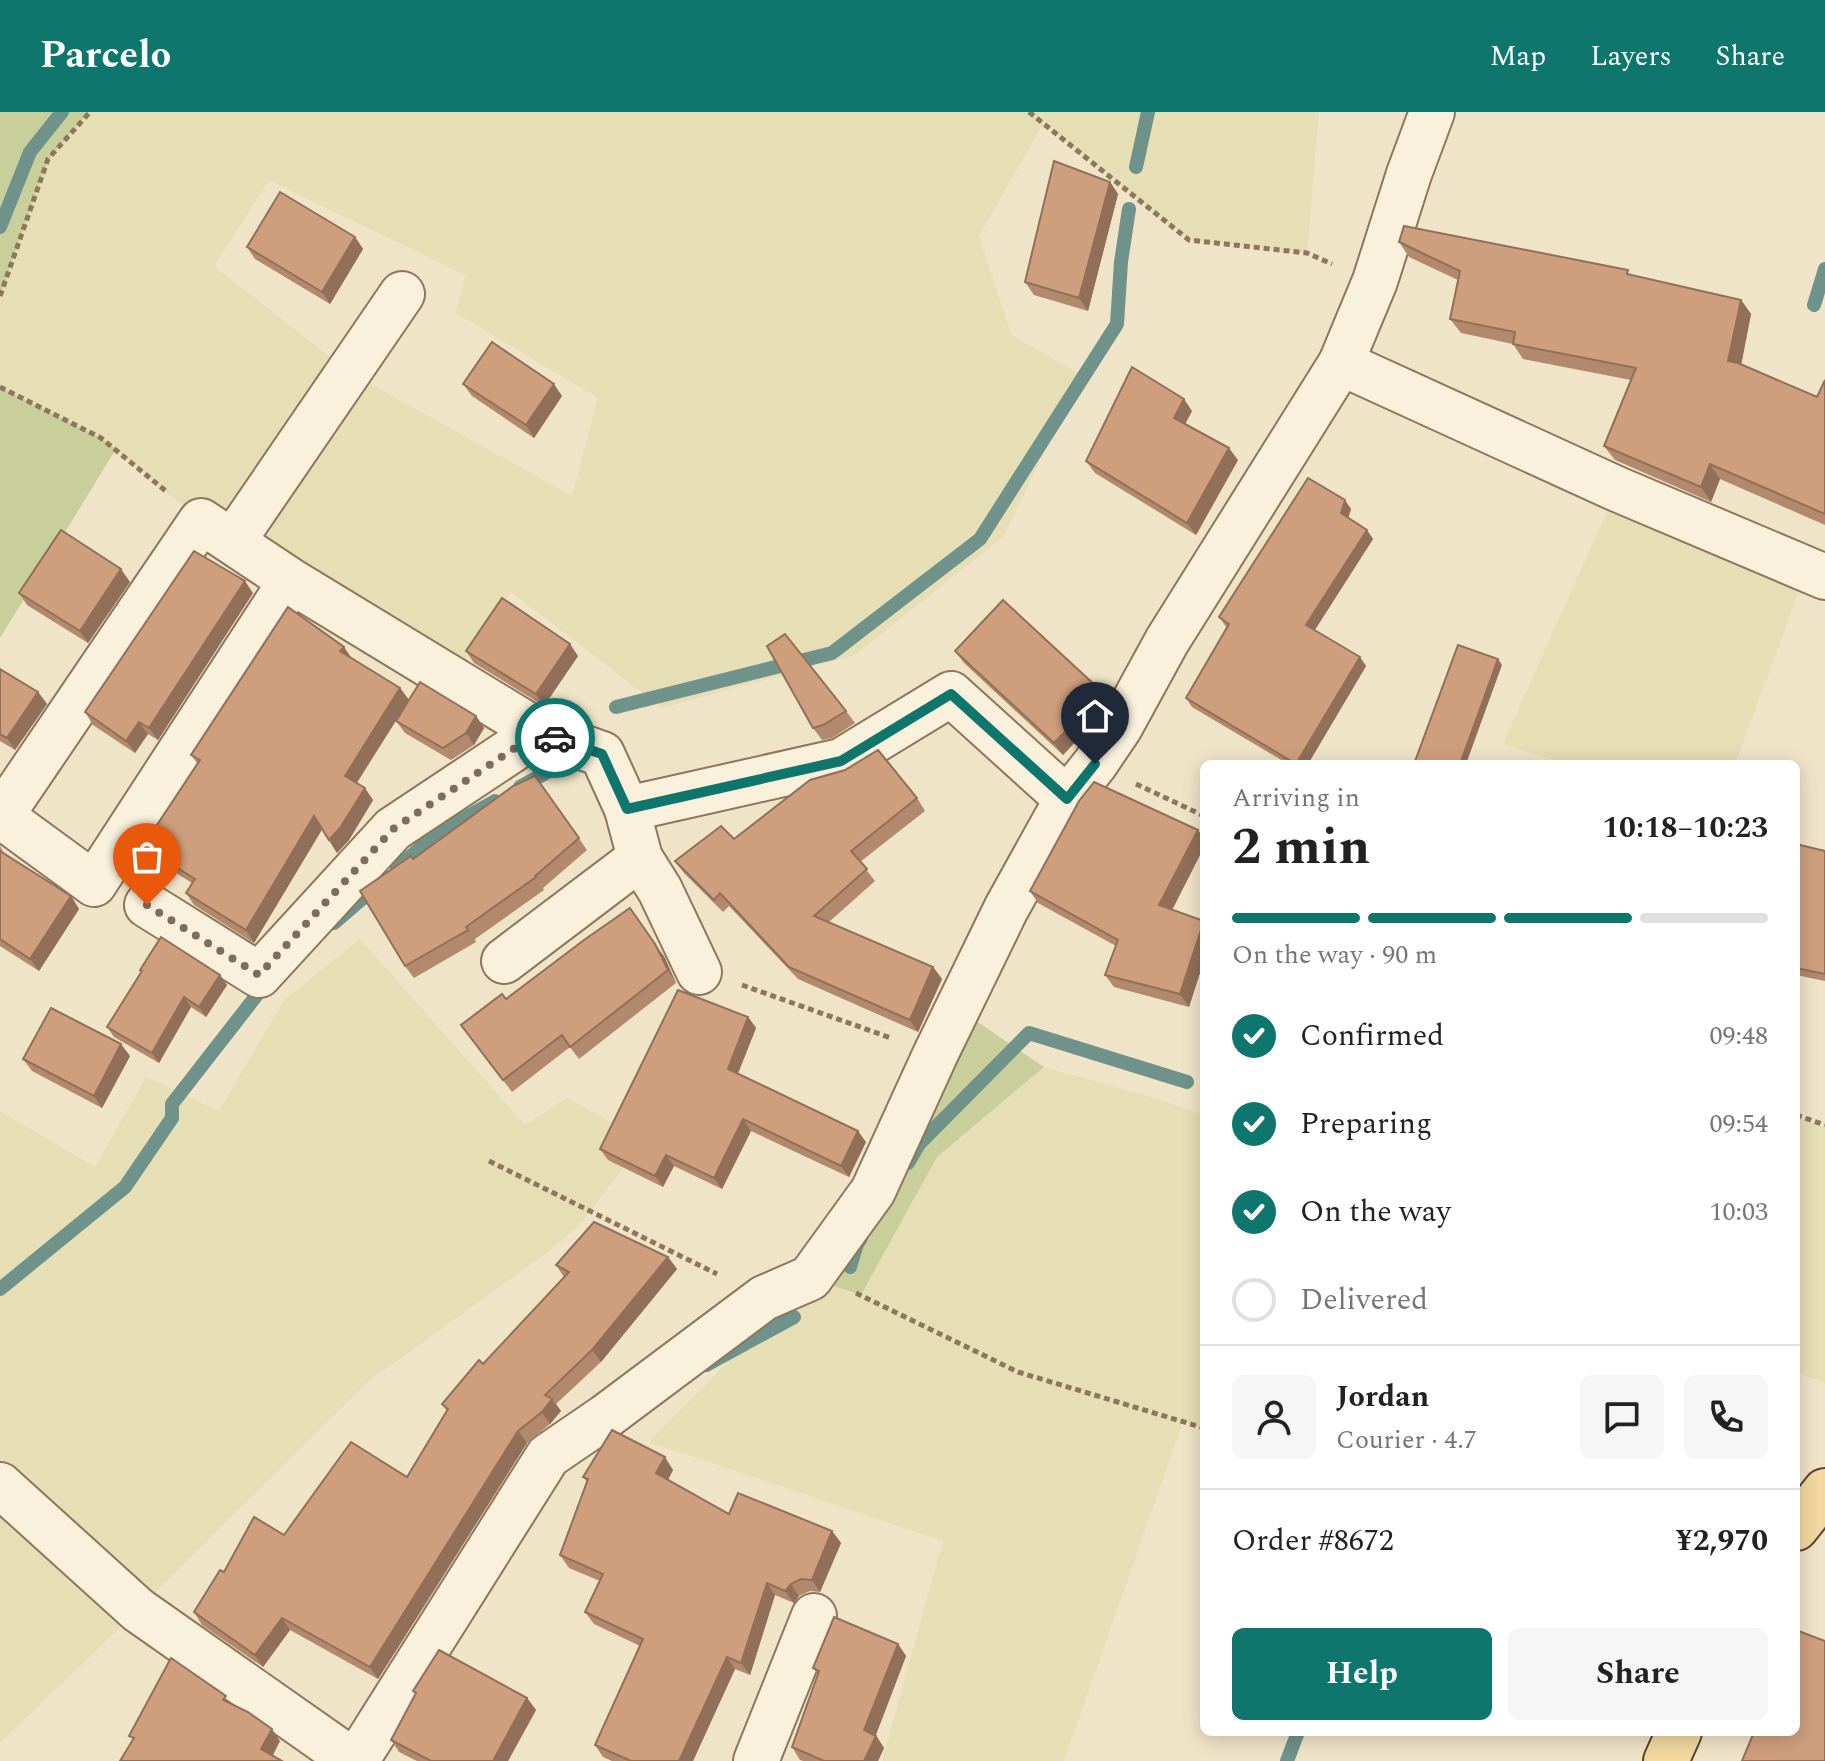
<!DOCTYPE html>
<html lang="en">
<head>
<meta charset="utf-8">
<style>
	body { margin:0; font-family:Spectral,serif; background:#f6f6f6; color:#222; height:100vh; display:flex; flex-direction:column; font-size:30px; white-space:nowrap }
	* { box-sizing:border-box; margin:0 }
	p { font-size:26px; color:#767676 }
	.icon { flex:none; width:44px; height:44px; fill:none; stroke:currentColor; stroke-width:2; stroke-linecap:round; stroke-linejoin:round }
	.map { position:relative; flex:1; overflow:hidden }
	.sheet { position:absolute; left:1200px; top:648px; width:600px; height:976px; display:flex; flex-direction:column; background:#fff; border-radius:12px; box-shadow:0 4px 20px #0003 }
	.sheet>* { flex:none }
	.pin { position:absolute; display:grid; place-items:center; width:68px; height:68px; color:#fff; margin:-82px -34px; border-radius:50% 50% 50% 0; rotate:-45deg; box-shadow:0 0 8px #0007 }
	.pin .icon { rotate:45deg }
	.courier { position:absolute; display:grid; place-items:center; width:80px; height:80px; margin:-40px; border:6px solid #0f766e; border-radius:50%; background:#fff; color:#222; box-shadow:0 2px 10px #0007 }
	.overview em { font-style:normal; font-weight:700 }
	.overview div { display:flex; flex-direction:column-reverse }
	.overview { display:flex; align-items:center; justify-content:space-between; height:136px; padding:0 32px }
	h1 { font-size:52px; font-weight:700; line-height:60px }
	.bar { display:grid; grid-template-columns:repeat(4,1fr); gap:12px 8px; align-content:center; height:96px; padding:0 32px }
	.bar i { height:10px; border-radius:6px; background:#e0e0e0 }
	.bar .selected { background:#0f766e }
	.bar p { grid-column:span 4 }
	.line { display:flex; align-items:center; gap:20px; padding:0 32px; border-top:2px solid #e0e0e0 }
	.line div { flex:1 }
	.round { display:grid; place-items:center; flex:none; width:84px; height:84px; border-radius:12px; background:#f6f6f6 }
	ol { padding:0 32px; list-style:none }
	li { display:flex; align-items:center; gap:24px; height:88px }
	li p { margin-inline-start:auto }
	li .icon { padding:8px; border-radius:50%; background:#0f766e; color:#fff; stroke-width:4 }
	li:last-child { color:#767676 }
	li i { width:44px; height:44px; border:4px solid #e0e0e0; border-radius:50% }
	.button { display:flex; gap:16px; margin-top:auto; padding:16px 32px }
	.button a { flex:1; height:92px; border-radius:12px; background:#0f766e; color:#fff; font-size:32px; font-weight:700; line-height:92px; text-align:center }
	.button a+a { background:#f6f6f6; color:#222 }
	header { display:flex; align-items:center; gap:48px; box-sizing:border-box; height:112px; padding:0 40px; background:#0f766e; color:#fff }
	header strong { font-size:38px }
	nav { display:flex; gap:44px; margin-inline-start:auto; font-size:28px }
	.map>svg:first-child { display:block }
	.farmland { fill:#e6deb5; fill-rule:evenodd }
	.green { fill:#c9cf9b }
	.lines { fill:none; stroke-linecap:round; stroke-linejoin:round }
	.stream { stroke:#6f938a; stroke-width:14 }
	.minor-casing { stroke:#8d765c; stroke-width:48 }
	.major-casing { stroke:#5b4430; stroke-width:48 }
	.path { stroke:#8d765c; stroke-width:5; stroke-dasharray:6 4; stroke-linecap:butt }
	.minor { stroke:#faf1dc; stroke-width:44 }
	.major { stroke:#f3d9a0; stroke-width:44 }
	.wall { fill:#b2896c }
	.shaded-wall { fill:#916f58 }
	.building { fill:#cf9f7d; stroke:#916f58; stroke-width:2 }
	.done { stroke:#7c6e5b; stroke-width:8; stroke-dasharray:0 14.4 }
	.route { stroke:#0f766e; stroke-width:10 }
</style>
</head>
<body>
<header>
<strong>Parcelo</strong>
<nav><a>Map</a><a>Layers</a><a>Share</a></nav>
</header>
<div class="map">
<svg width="1825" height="1649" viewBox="0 0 1825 1649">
	<rect width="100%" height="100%" fill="#f0e4c8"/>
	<g class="farmland">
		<path d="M90 0H1319L1307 141 1189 128 1043 12 979 124 1012 224 1082 263 1003 425 855 543 662 596 511 480 458 560 201 409 101 326 0 275V184L48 47ZM269 68 465 163 456 201 598 286 572 384 349 260 214 154Z"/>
		<path d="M1617 377 1807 458 1735 652H1567L1503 632Z"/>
		<path d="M360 827 525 1013 567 986 627 1019 633 1043 579 1114 544 1143 366 1271 138 1498 0 1631V999L95 1055 146 965 219 999 284 888Z"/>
		<path d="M1044 955 1151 985 1204 1003V1316L1183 1310 1064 1649H882L943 1429 649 1330 810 1166 861 1183 937 1045Z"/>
		<path d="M1796 1005 1825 1016V1271L1796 1260Z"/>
	</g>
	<g class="green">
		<path d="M0 0H89L48 48 0 184Z"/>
		<path d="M0 275 101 326 116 337 0 526Z"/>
		<path d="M957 896 1044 955 937 1045 861 1183 810 1166Z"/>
	</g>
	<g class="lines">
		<g class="stream">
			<path d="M1136 55 1148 0"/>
			<path d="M0 115 30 40 62 0"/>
			<path d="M1814 193 1825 157"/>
			<path d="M616 595 832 541 980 427 1117 212 1121 150 1129 97"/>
			<path d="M520 675 569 648"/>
			<path d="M397 756 436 722 495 689"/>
			<path d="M334 811 378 773"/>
			<path d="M908 1051 919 1032 1029 921 1187 970"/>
			<path d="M850 1155 857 1132 861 1126"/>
			<path d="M0 1177 125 1075 172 1006V992L267 870"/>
			<path d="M706 1253 794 1205"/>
			<path d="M1287 1649 1298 1620"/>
		</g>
		<defs>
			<g id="minor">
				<path d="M1341 251 1617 377 1825 465"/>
				<path d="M233 429 402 182"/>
				<path d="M291 469 94 772 1 704 201 409 291 469 539 620 602 642 627 697"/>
				<path d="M147 793 259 863 393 717 539 620"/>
				<path d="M504 849 640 746"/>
				<path d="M699 860 660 778 640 746 627 697 841 649 951 582 1067 687"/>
				<path d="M0 1373 138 1498 353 1649"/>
				<path d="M356 1649 548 1344 605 1305 764 1186 810 1166 873 1079 935 943 1006 797 1067 687 1095 652 1120 615 1167 529 1341 251 1375 169 1409 62 1432 0"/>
				<path d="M756 1649 814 1504"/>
			</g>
			<g id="major">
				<path d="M1796 1416 1825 1379"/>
				<path d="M1666 1649 1679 1620"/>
			</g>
		</defs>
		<use href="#minor" class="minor-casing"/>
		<use href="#major" class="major-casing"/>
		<g class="path">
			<path d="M1029 0 1189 128 1307 141 1332 152"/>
			<path d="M0 184 48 47 90 0"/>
			<path d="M0 275 101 326 167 380"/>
			<path d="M1136 672 1204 704"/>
			<path d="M742 873 891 926"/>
			<path d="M1796 1003 1825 1013"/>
			<path d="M489 1049 717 1162"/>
			<path d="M856 1181 1018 1260 1204 1316"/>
		</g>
		<use href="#minor" class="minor"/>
		<use href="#major" class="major"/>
	</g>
	<g class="wall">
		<path d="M1110 70 1118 82 1088 199 1034 183 1025 170Z"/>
		<path d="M355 125 363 137 330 192 255 147 247 135Z"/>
		<path d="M1399 130 1632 164 1741 188 1751 202 1741 252 1817 285 1825 268V413L1720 367 1711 390 1615 348 1604 334 1631 268 1523 247 1513 232 1461 221 1450 207 1458 168 1409 145Z"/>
		<path d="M463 272 562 284 534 326 472 284Z"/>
		<path d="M1192 299 1185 312 1238 348 1196 423 1095 361 1086 349Z"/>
		<path d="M1351 397 1348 406 1373 427 1315 518 1366 554 1308 652H1288L1192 595 1186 586 1227 516 1219 505Z"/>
		<path d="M130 470 88 531 27 493 19 481Z"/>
		<path d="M253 481 158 628 148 622 135 641 93 613 85 600Z"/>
		<path d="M344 535 351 546 400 576 409 588 357 671 373 688 349 728 337 741 322 717 254 831 194 793 186 781 192 771 152 746 143 734 197 651 191 643Z"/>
		<path d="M466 539 578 544 544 594 474 551Z"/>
		<path d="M955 539 1106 588 1090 614 1063 643 964 551Z"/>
		<path d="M0 557 38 580 47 592 15 638 0 629Z"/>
		<path d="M846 599 855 611 832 626 822 628 813 616Z"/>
		<path d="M476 604 484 616 474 633 451 648 405 621 396 609Z"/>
		<path d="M535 664 587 738 543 776 544 778 475 827 476 830 414 866 405 854 413 747Z"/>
		<path d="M917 686 925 699 860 750 875 769 829 810 933 855 942 867 918 920 798 867 729 794 723 800 684 761 675 749 734 727Z"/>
		<path d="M1204 726V735L1172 798 1204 809V848L1189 895 1114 875 1105 863 1116 834 1038 791 1030 779Z"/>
		<path d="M1796 732 1825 739V869L1796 863Z"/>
		<path d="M0 734 4 741 71 784 79 797 39 859 0 834Z"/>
		<path d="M664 844 676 871 579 947 570 935 512 980 461 913 506 887Z"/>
		<path d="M140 858 220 863 227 873 206 905 191 895 159 951 114 925 107 915 141 859Z"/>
		<path d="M748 905 756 916 738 962 866 1030 849 1065 751 1019 722 1077 674 1054 663 1075 608 1048 600 1037Z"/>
		<path d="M130 944 102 996 32 959 23 947Z"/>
		<path d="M668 1145 677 1157 601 1250 556 1292 561 1299 550 1312 527 1331 378 1567 290 1518 263 1555 202 1513 194 1500 224 1460 284 1423 407 1365 447 1299 442 1292 483 1252 564 1165 556 1153Z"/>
		<path d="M673 1358 668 1368 729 1402 832 1419 841 1431 820 1480 810 1479 799 1484 794 1491 775 1483 750 1563 735 1557 693 1649H612L603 1645 595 1633 640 1534 594 1512 585 1500 600 1469 569 1456 560 1443 587 1370 583 1365Z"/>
		<path d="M898 1532 906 1544 876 1623 884 1636 878 1649H803L800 1648 792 1635 818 1562 813 1556Z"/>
		<path d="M413 1579 527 1586 536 1598 508 1649H417L399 1640 391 1628 415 1582Z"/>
	</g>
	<g class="shaded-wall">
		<path d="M1110 70 1118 82 1088 199 1079 186Z"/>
		<path d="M355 125 363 137 330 192 322 180Z"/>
		<path d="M1741 188 1751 202 1739 264 1728 249Z"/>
		<path d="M554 272 562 284 534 326 526 313Z"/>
		<path d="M1184 287 1192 299 1182 318 1174 306Z"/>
		<path d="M1229 336 1238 348 1196 423 1187 411Z"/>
		<path d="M1710 352 1720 367 1711 390 1701 375Z"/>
		<path d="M1345 388 1351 397 1347 410 1341 401Z"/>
		<path d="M1367 418 1373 427 1312 522 1306 513Z"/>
		<path d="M121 457 130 470 88 531 80 519Z"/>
		<path d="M245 469 253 481 158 628 149 616Z"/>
		<path d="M570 532 578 544 544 594 536 582Z"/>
		<path d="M344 535 352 547 340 539Z"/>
		<path d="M1360 545 1366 554 1308 652H1297Z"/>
		<path d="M1498 547 1502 553 1466 652H1460Z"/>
		<path d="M400 576 409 588 353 676 345 664Z"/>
		<path d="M1098 576 1106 588 1090 614 1063 643 1054 631Z"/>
		<path d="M38 580 47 592 15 638 7 626Z"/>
		<path d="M476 604 484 616 474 633 466 621Z"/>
		<path d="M139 610 148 622 135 641 126 629Z"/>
		<path d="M365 676 373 688 349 728 337 741 329 728Z"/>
		<path d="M314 704 323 716 254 831 246 818Z"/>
		<path d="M1198 718 1204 726V735L1168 806 1159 793Z"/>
		<path d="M71 784 79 797 39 859 30 847Z"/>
		<path d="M1204 811V848L1189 895 1180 882Z"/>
		<path d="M655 832 664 844 676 871 668 858Z"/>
		<path d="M933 855 942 867 918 920 910 908Z"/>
		<path d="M220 863 227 873 206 905 199 895Z"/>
		<path d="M184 885 191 895 159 951 152 941Z"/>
		<path d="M748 905 756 916 735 968 728 957Z"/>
		<path d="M121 932 130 944 102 996 94 984Z"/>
		<path d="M743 1007 751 1019 722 1077 714 1066Z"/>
		<path d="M858 1019 866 1030 849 1065 841 1054Z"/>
		<path d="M666 1043 674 1054 663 1075 655 1064Z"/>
		<path d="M668 1145 677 1157 601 1250 592 1238Z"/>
		<path d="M552 1287 561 1299 550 1312 542 1300Z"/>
		<path d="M518 1319 527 1331 378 1567 370 1555Z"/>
		<path d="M665 1345 673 1358 665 1373 656 1361Z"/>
		<path d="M832 1419 841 1431 820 1480 812 1468Z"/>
		<path d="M767 1471 775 1483 750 1563 741 1551Z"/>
		<path d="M791 1472 799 1484 794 1491 785 1479Z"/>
		<path d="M282 1506 290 1518 263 1555 255 1543Z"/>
		<path d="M898 1532 906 1544 873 1630 876 1624 884 1636 878 1649H864V1618Z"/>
		<path d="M727 1545 735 1557 693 1649H679Z"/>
		<path d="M527 1586 536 1598 508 1649H493Z"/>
		<path d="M272 1617 280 1629 270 1649 261 1637Z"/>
	</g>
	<g class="building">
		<path d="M1054 49 1110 70 1079 186 1025 170Z"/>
		<path d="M280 80 355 125 322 180 247 135Z"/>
		<path d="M1404 114 1628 158 1627 162 1741 188 1728 249 1738 251 1817 285 1825 268V402L1710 352 1701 375 1604 334 1636 256 1513 232 1515 220 1450 207 1460 159 1399 130Z"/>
		<path d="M492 230 554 272 526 313 463 272Z"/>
		<path d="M1132 255 1184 287 1174 306 1229 336 1187 411 1086 349Z"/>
		<path d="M1308 366 1345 388 1341 401 1367 418 1306 513 1360 545 1296 652 1186 586 1229 512 1219 505Z"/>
		<path d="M61 418 121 457 80 519 19 481Z"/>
		<path d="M194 439 245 469 149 616 139 610 126 629 85 600Z"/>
		<path d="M502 486 570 532 536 582 466 539Z"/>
		<path d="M1003 488 1098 576 1082 602 1054 631 955 539Z"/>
		<path d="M288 495 344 535 340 539 400 576 345 664 365 676 340 716 329 728 314 704 246 818 186 781 195 767 143 734 200 648 191 643Z"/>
		<path d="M785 522 846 599 823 613 813 616 767 534Z"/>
		<path d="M1458 533 1498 547 1460 652H1414Z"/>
		<path d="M0 557 38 580 7 626 0 622Z"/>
		<path d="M420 570 476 604 466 621 443 636 396 609Z"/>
		<path d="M878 638 917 686 851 739 867 757 814 804 933 855 910 908 789 855 720 781 714 788 675 749 721 714 734 727 810 668 845 658Z"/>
		<path d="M535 664 579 726 535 764 536 765 466 815 468 818 405 854 360 779 411 744 413 747 513 674Z"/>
		<path d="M1094 670 1198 718 1159 793 1204 809 1180 882 1105 863 1118 828 1030 779 1079 689Z"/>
		<path d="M1796 732 1825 739V862L1796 856Z"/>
		<path d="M0 739 71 784 30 847 0 827Z"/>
		<path d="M630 796 655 832 668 858 570 935 562 923 503 968 461 913 502 882 506 887 584 828Z"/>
		<path d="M161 825 220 863 199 895 184 885 152 941 107 915 142 859 140 858Z"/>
		<path d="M678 878 748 905 728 957 858 1019 841 1054 743 1007 714 1066 666 1043 655 1064 600 1037Z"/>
		<path d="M51 896 121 932 94 984 23 947Z"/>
		<path d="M594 1110 668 1145 592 1238 545 1283 552 1287 542 1300 518 1319 370 1555 282 1506 255 1543 194 1500 220 1458 224 1460 254 1405 284 1423 351 1330 407 1365 448 1297 442 1292 479 1248 483 1252 569 1160 556 1153Z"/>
		<path d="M612 1318 665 1345 656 1361 729 1402 738 1381 832 1419 812 1468 801 1467 791 1472 785 1479 767 1471 741 1551 727 1545 679 1649H631L595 1633 643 1527 585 1500 603 1462 560 1443 588 1367 583 1365Z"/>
		<path d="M834 1505 898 1532 864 1618 876 1624 864 1649H824L792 1635 819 1559 813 1556Z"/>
		<path d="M1796 1518 1825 1529V1649H1742L1754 1620H1796Z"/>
		<path d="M439 1538 527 1586 493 1649H431L391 1628 416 1581 413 1579Z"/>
		<path d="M171 1546 226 1584 223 1588 248 1600 272 1617 261 1637 282 1649H120L134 1626 129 1624Z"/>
	</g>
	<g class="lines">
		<path class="done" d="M147 793 259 863 393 717 539 620 555 626"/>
		<path class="route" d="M555 626 602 642 627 697 841 649 951 582 1067 687 1095 652"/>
	</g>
</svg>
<div class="pin" style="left:147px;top:793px;background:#ea580c"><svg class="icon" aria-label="bag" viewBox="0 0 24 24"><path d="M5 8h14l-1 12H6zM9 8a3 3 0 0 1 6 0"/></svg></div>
<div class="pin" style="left:1095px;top:652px;background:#1f2937"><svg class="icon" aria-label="home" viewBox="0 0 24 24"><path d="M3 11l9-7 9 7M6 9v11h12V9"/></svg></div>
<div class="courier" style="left:555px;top:626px"><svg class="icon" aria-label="car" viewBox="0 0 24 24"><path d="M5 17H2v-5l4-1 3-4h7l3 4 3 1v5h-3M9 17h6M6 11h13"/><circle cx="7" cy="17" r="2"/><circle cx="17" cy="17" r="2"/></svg></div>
<section class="sheet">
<div class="overview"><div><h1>2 min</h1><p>Arriving in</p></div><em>10:18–10:23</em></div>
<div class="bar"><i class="selected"></i><i class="selected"></i><i class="selected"></i><i></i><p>On the way · 90 m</p></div>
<ol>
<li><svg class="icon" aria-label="check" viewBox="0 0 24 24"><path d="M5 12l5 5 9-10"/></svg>Confirmed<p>09:48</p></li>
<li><svg class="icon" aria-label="check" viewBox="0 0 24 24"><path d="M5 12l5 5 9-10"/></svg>Preparing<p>09:54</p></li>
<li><svg class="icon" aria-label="check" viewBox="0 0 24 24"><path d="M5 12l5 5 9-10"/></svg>On the way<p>10:03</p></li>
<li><i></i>Delivered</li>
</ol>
<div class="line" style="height:144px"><a class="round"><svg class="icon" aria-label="person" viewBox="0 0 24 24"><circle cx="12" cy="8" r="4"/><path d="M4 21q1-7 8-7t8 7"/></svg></a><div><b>Jordan</b><p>Courier · 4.7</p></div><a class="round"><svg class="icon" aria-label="chat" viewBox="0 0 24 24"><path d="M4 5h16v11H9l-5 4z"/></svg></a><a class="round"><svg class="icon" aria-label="phone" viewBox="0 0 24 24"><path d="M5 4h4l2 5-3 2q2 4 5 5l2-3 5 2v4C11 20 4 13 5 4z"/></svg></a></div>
<div class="line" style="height:104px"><div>Order #8672</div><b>¥2,970</b></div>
<div class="button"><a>Help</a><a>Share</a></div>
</section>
</div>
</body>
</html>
